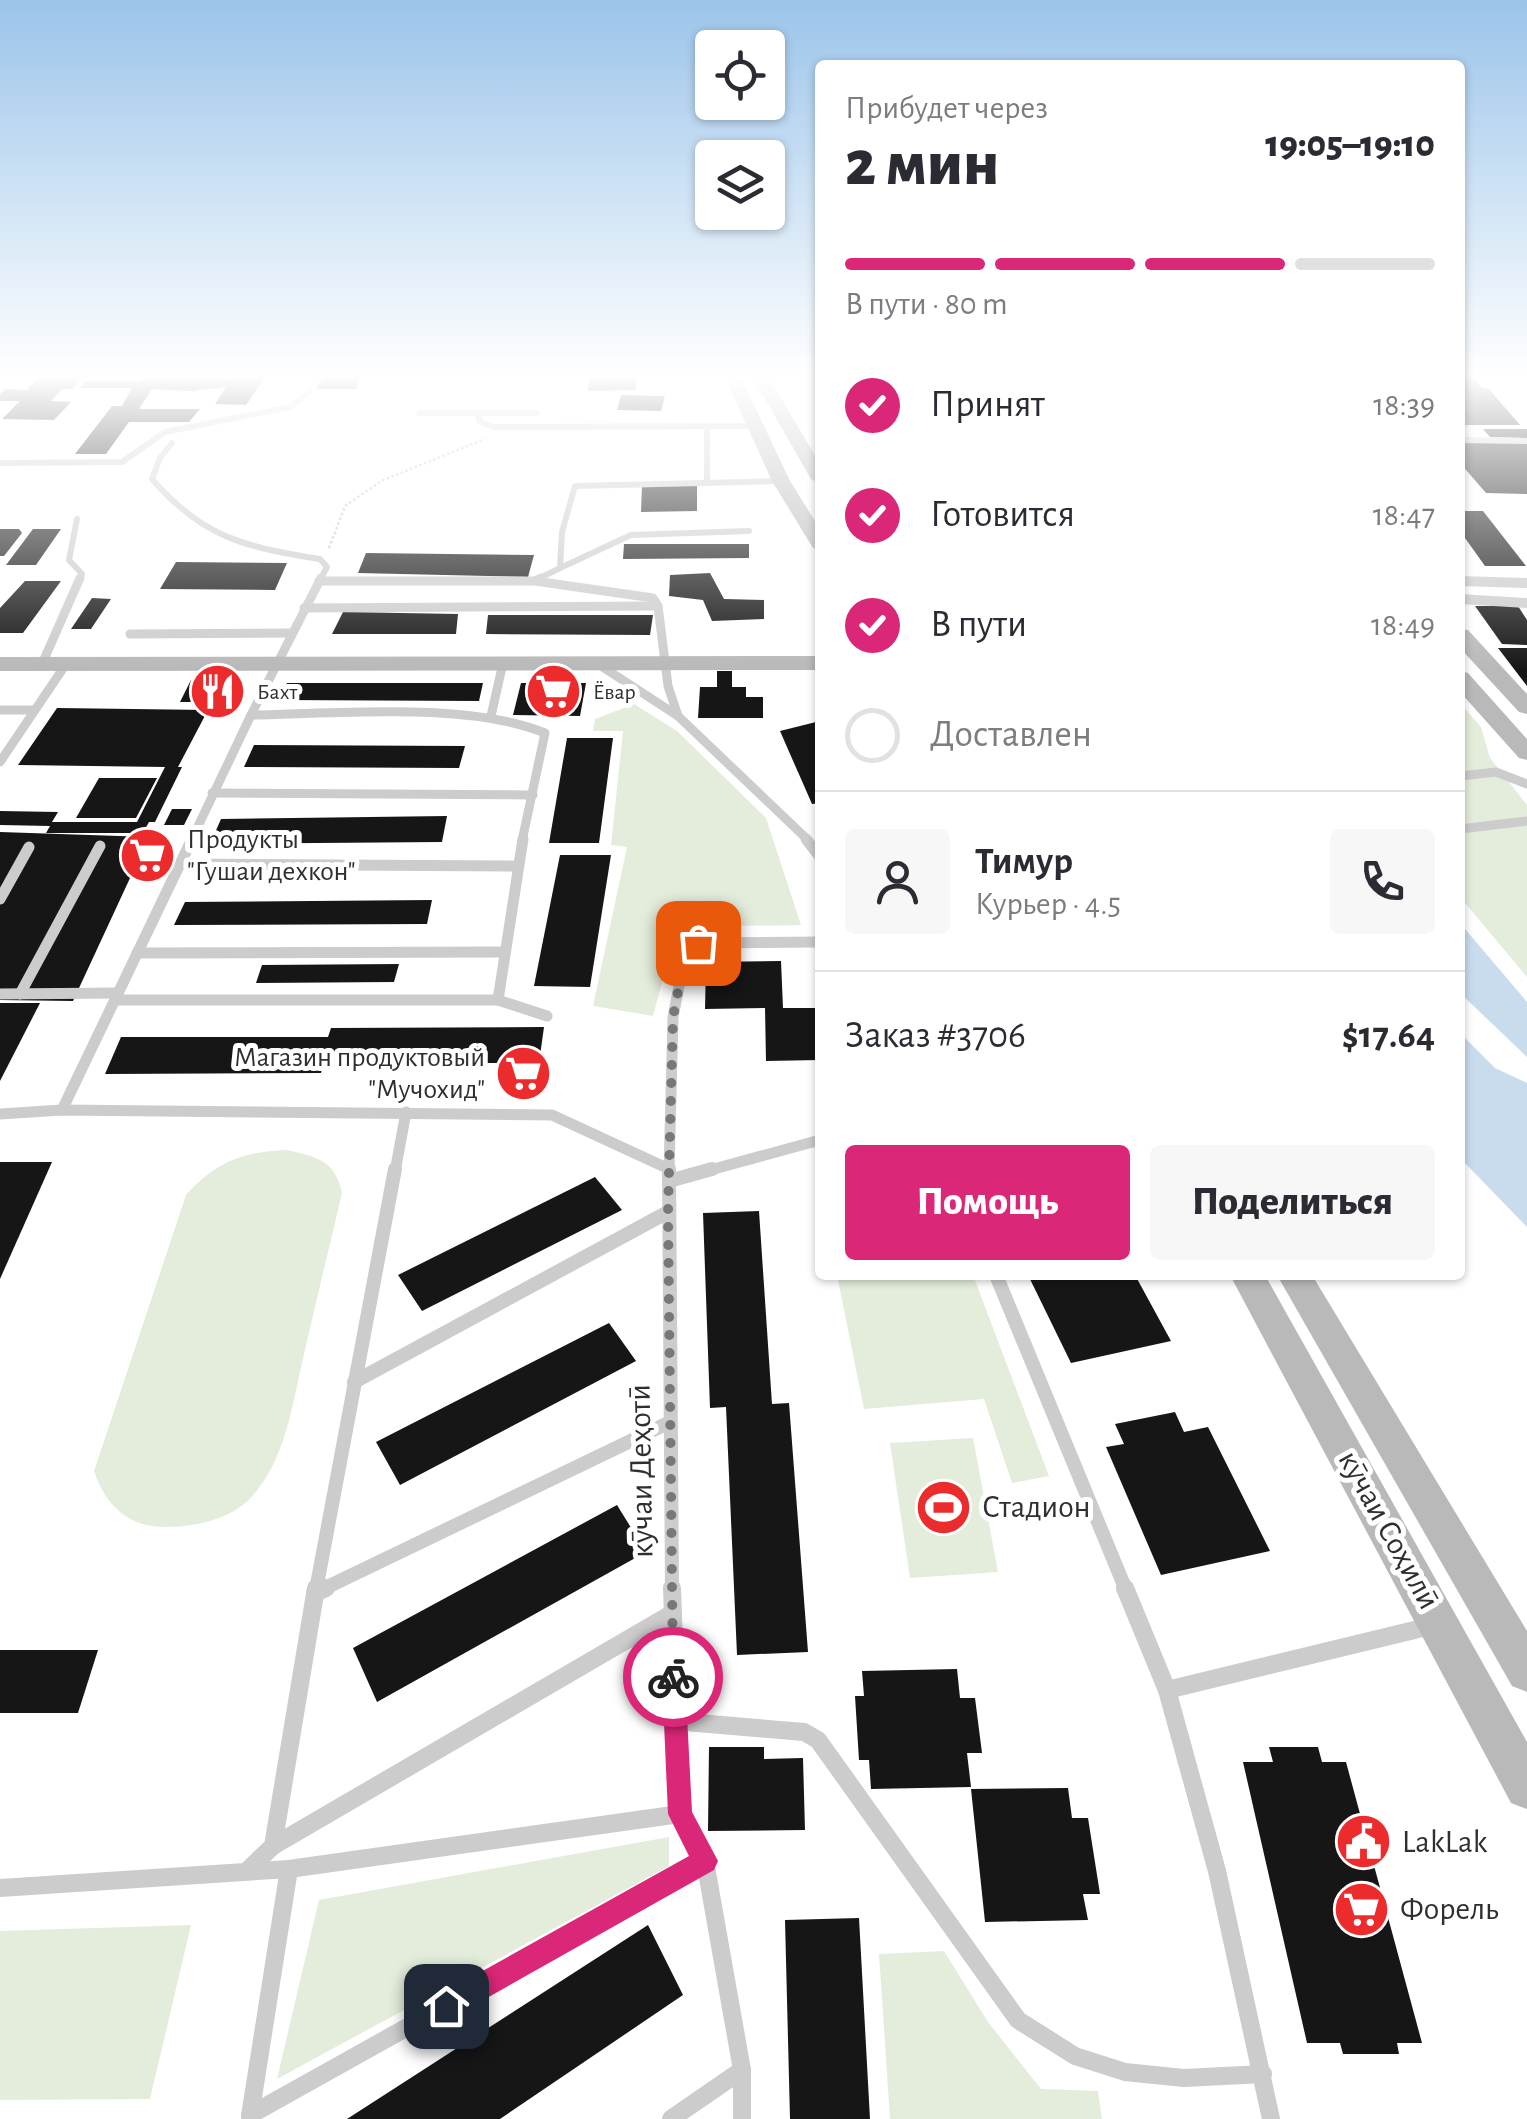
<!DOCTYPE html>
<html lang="ru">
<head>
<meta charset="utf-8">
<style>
	body { margin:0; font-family:"Alegreya Sans",sans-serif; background:#f7f7f7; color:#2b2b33; height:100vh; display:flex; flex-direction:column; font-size:38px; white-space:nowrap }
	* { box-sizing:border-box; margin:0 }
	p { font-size:32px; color:#7c7c81 }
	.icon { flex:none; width:55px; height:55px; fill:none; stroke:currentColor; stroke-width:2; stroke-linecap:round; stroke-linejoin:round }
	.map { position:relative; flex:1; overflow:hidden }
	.sheet { position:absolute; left:815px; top:60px; width:650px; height:1220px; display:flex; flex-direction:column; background:#fff; border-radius:10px; box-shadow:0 2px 8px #0004 }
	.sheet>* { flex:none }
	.buttons { position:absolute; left:695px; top:30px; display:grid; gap:20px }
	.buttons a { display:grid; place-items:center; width:90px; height:90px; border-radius:10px; background:#fff; box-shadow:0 2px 8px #0004; font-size:50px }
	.pin { position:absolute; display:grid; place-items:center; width:85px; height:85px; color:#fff; margin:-42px; border-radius:20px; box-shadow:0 5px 15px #0006 }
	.courier { position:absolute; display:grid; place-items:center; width:100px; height:100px; margin:-50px; border:8px solid #db2777; border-radius:50%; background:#fff; color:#222; box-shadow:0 2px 12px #0007 }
	.overview em { font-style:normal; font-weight:800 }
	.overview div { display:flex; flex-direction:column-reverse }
	.overview { display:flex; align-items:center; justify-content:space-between; height:170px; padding:0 30px }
	h1 { font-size:65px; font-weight:800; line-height:75px }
	.bar { display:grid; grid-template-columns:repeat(4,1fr); gap:15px 10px; align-content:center; height:120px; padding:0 30px }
	.bar i { height:12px; border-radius:8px; background:#e1e1e2 }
	.bar .on { background:#db2777 }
	.bar p { grid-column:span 4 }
	.line { display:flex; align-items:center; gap:25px; padding:0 30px; border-top:2px solid #e1e1e2 }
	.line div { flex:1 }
	.round { display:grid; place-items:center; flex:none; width:105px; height:105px; border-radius:10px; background:#f7f7f7 }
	ol { padding:0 30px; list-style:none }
	li { display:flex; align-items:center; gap:30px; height:110px }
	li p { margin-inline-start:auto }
	li .icon { padding:10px; border-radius:50%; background:#db2777; color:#fff; stroke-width:4 }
	li:last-child { color:#7c7c81 }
	li i { width:55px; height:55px; border:5px solid #e1e1e2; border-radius:50% }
	.primary-button { display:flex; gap:20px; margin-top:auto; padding:20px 30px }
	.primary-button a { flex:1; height:115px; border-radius:10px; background:#db2777; color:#fff; font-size:40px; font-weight:800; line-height:115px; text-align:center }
	.primary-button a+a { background:#f7f7f7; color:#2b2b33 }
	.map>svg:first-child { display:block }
	.green { fill:#e4eddc }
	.water { fill:#c8dced }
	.building { fill:#161616 }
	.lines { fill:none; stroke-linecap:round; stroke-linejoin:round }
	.path { stroke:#ccc; stroke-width:2.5; stroke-dasharray:2.5 2.5; stroke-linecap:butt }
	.lane-far4 { stroke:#ccc; stroke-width:6 }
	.lane-far3 { stroke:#ccc; stroke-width:9 }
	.lane-far2 { stroke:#ccc; stroke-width:11 }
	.lane-far1 { stroke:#ccc; stroke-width:14 }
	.lane { stroke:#ccc; stroke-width:18 }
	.street { fill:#ccc; fill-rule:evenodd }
	.secondary { fill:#b9b9b9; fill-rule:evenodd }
	.route { fill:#db2777 }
	.done { stroke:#787878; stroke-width:10; stroke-dasharray:0 18 }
	.labels { text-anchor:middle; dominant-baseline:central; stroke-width:10; stroke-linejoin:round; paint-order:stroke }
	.far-poi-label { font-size:22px; fill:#2f2f2f; stroke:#fff; text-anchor:start }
	.poi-label { font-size:28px; fill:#2f2f2f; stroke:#fff; text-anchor:start }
	.near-street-label { font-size:32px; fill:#2f2f2f; stroke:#fff }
	.near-poi-label { font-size:32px; fill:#2f2f2f; stroke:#fff; text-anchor:start }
</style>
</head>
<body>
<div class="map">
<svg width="1527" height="2119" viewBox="0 0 1527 2119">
	<rect width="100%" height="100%" fill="#fff"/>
	<g class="green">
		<path d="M1460 703 1481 727 1490 758 1527 805V977L1460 897Z"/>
		<path d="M634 704 677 731 766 818 801 925 677 927 653 1016 593 1006 627 847 611 845 623 731H593L595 719Z"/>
		<path d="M287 1150C317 1157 335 1160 342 1193 330 1245 317 1297 305 1350 293 1399 288 1453 255 1493 234 1519 197 1527 165 1527 127 1527 105 1504 94 1471L186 1195C216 1162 242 1152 287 1150Z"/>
		<path d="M837 1275H973L1049 1476 1012 1483 984 1399 864 1409Z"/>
		<path d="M973 1438 998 1572 910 1578 890 1443Z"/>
		<path d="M669 1837V1866L277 2079 319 1900Z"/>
		<path d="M191 1925 150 2099 0 2100V1931Z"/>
		<path d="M944 1951 988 2022 1041 2089 1098 2091 1102 2119H890L879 1954Z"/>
	</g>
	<g class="water">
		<path d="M1460 923 1527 1002V1057L1460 993Z"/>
		<path d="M1460 1033 1495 1068 1527 1083V1227L1460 1158Z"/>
	</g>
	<g class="building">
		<path d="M42 373H87L73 389H62L51 401 71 402 54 420 2 419 20 401H0V394L5 389 27 390Z"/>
		<path d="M146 373H166L162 378 215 376 229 380 234 373H268L246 405 215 404 226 387 191 391 152 389 139 409H200L189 422H129L106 454H75L112 406H122L132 388H79L85 381H141Z"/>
		<path d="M325 373H363L356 389H316Z"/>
		<path d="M1460 374H1471L1482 388H1488L1520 425H1460Z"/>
		<path d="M636 377V390L588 391 589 378Z"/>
		<path d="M621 395 665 396 661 411 617 410Z"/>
		<path d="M1483 429H1527V438L1490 437Z"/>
		<path d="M1460 441 1527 442V494L1486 493 1460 463Z"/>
		<path d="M642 485H697V511L641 512Z"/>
		<path d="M1460 511H1483L1526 566H1485L1460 531Z"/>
		<path d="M0 529H19L22 533 4 556H0Z"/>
		<path d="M33 529H61L36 565H6Z"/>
		<path d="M624 544H749V558L623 559Z"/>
		<path d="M366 553 534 555 528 577 358 573Z"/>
		<path d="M176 562 287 563 275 590 160 589Z"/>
		<path d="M710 573 724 599 764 600V619L712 621 703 600 669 596 670 575Z"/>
		<path d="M25 581H61L23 633H0V608Z"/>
		<path d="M92 598 111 599 91 629H71Z"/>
		<path d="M1475 606H1518L1527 620V645L1502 644Z"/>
		<path d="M343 612 458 614 456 634H332Z"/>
		<path d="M488 615H653L650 635 486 634Z"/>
		<path d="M1498 648H1527V686Z"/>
		<path d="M717 671H732V687H746V697H763V718H698L700 687H717Z"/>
		<path d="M191 680H210L200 702H180Z"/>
		<path d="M216 681H235L224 705 204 706Z"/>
		<path d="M287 683H483L479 701 279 700Z"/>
		<path d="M521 683H586L580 716 513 715Z"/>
		<path d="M57 708 208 710 178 767H182L155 822H149L143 833H46L50 826 0 825V811L58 812 52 822H137L165 767 18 765Z"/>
		<path d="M820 721V803L812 804 780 731Z"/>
		<path d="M567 738H613L599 843H549Z"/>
		<path d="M254 745 465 746 459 768 244 767Z"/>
		<path d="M99 778H157L136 818H76Z"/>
		<path d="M172 809H192L184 825H164Z"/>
		<path d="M447 816 442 842 210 844 221 819Z"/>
		<path d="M0 832 149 837 139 859 146 847 160 848 150 864 137 863 73 1001 0 1000Z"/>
		<path d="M560 855H611L590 987 534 986Z"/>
		<path d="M432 900 427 924 174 925 185 902Z"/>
		<path d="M781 961 783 1008H820V1060L766 1061 765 1008 705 1009 706 962Z"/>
		<path d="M399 964 394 982 256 983 262 965Z"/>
		<path d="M0 1003H40L0 1081Z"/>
		<path d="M544 1027 539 1063H324L321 1073 105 1074 121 1037H328L331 1028Z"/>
		<path d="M0 1162H52L0 1279Z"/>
		<path d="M595 1177 622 1210 422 1311 398 1275Z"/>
		<path d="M759 1211 772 1404 789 1403 808 1652 737 1655 726 1407 710 1408 703 1213Z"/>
		<path d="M1028 1275H1135L1171 1341 1071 1363Z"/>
		<path d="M609 1323 636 1361 400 1485 376 1442Z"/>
		<path d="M1175 1412 1184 1432 1208 1427 1270 1551 1161 1575 1106 1447 1124 1444 1115 1424Z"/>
		<path d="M617 1505 646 1552 377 1702 353 1648Z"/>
		<path d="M0 1650H98L78 1713H0Z"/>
		<path d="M957 1669 960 1698H975L982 1753H967L971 1787 871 1789 869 1760H859L855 1696H864L862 1671Z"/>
		<path d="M709 1747H764V1759L803 1758 805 1830 708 1831Z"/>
		<path d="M1269 1747H1318L1322 1762H1346L1422 2043H1397L1399 2054H1343L1340 2043H1307L1243 1762H1273Z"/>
		<path d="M1068 1788 1072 1818H1088L1100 1894H1083L1088 1920 985 1922 971 1789Z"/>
		<path d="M859 1918 870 2119H790L785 1920Z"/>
		<path d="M648 1925 683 1995 500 2119H347Z"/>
	</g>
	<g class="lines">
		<path class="path" d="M329 548 345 506 381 481 485 439"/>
		<g class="lane-far4">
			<path d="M419 413H537"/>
			<path d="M477 413 480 422 494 427 754 426"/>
			<path d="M707 427V483"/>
			<path d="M1460 440 1527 441"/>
			<path d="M172 443 160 458 152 479C203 538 245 547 320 559L327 567 320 580"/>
			<path d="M0 463 122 462 165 432 290 407 308 393 319 373"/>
			<path d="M77 519 69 560 82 574 79 580"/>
			<path d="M560 568 631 535 749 531"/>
			<path d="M536 580 560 568 562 532 575 486 781 481"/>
		</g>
		<g class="lane-far3">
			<path d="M321 578 251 715C336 714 467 701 545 733L522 841"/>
			<path d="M319 581H535L653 598 658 606 668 686 678 716 809 841"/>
			<path d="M535 581 541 578"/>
			<path d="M304 608 658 606"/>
			<path d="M130 634 291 633"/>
			<path d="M42 664 80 578"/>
			<path d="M598 664 678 716"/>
			<path d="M0 710H34"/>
			<path d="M491 716 503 663"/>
			<path d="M0 762 66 664"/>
			<path d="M1460 776 1496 772 1527 784"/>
			<path d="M212 793 533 795"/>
			<path d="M1460 829 1527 821"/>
			<path d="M191 841 251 715"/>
		</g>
		<g class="lane-far2">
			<path d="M806 839 820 857"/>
			<path d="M181 864 517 866"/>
			<path d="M0 899 29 847"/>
			<path d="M137 953 505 952"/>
			<path d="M0 994 118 993"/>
			<path d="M20 994 100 846"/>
			<path d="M115 1000H498L547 1016"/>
			<path d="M498 1000 523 839"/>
			<path d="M62 1110 192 839"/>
			<path d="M0 1114 62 1110 552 1115 669 1169"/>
			<path d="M395 1172 406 1112"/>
			<path d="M669 1172 673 1017 686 951 699 943 820 942"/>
			<path d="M703 1172 820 1140"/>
		</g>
		<g class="lane-far1">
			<path d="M669 1169 672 1590"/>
			<path d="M669 1181 712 1169"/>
			<path d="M996 1275 1126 1590"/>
			<path d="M354 1382 668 1212"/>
			<path d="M316 1590 395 1169"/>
			<path d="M321 1590 670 1422"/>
		</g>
		<g class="lane">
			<path d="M672 1588 680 1814 705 1861 742 2070V2119"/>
			<path d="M1125 1588 1167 1690 1217 1871 1271 2119"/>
			<path d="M315 1593 326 1588"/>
			<path d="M1167 1690 1431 1626"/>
			<path d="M674 1721 804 1732 818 1740 1018 2020 1075 2056 1125 2072 1184 2078 1263 2074"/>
			<path d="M273 1846 673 1613"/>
			<path d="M248 1870 273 1846 316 1588"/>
			<path d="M0 1888 289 1869 680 1814"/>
			<path d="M250 2115 705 1861"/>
			<path d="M250 2116 289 1869"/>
			<path d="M671 2119 742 2070"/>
		</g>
		<g class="street">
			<path d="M1460 576 1527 578V588L1460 586Z"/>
			<path d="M1460 594 1527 598V608L1460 604Z"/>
		</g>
		<g class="secondary">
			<path d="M723 373H739L790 481 820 529V550L813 548 772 481Z"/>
			<path d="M750 373H766L820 464V484L811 479Z"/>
			<path d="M1460 629 1468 630 1527 694V714L1519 712 1460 648Z"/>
			<path d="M820 656V670L0 671V657Z"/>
			<path d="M1460 671 1468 673 1527 739V760L1519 758 1460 692Z"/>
			<path d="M1230 1275H1265L1527 1742V1809L1511 1803Z"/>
			<path d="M1277 1275H1312L1527 1631V1692L1512 1686Z"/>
		</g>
	</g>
	<linearGradient id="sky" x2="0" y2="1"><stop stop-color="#9bc4ea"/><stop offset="0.56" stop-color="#fff"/><stop offset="1" stop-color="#fff" stop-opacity="0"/></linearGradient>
	<rect width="1527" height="670" fill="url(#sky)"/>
	<path class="route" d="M673 1666 682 1669 685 1677 692 1812 718 1861 714 1870 455 2016 446 2020 436 2016 432 2006 436 1997 689 1856 668 1814 662 1677 665 1669Z"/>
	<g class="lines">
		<path class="done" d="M673 1677 668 1212 673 1017 686 951 698 943"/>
	</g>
	<defs>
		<symbol id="restaurant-disc" viewBox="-11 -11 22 22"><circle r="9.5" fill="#ec2b2d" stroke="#fff"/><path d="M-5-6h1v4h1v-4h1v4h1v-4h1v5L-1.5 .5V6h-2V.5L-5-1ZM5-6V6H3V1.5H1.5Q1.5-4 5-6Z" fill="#fff"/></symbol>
		<symbol id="supermarket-disc" viewBox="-11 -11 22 22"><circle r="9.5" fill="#ec2b2d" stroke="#fff"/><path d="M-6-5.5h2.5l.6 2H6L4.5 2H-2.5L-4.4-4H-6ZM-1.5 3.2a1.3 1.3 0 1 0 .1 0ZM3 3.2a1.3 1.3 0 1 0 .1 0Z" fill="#fff"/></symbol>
		<symbol id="stadium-disc" viewBox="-11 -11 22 22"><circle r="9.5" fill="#ec2b2d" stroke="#fff"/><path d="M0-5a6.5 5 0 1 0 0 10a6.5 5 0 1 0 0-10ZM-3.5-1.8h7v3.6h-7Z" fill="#fff"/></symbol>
		<symbol id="civic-disc" viewBox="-11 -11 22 22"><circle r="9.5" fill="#ec2b2d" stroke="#fff"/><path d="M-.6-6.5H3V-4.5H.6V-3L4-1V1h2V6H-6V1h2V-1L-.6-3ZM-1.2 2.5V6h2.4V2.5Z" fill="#fff"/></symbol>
	</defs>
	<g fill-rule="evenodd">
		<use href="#restaurant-disc" x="186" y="660" width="63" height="63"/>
		<use href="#supermarket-disc" x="522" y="660" width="63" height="63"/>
		<use href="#supermarket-disc" x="116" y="824" width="63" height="63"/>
		<use href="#supermarket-disc" x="492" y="1042" width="63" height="63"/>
		<use href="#stadium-disc" x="912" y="1476" width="63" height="63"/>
		<use href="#civic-disc" x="1332" y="1810" width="63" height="63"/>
		<use href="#supermarket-disc" x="1330" y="1878" width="63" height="63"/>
	</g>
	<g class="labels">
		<g class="far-poi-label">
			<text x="257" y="692">Бахт</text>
			<text x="593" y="692">Ёвар</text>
		</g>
		<g class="poi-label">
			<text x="187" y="840">Продукты<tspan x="187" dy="32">"Гушаи дехкон"</tspan></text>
			<text x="485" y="1058" text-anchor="end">Магазин продуктовый<tspan x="485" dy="32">"Мучохид"</tspan></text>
		</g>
		<g class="near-street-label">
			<text transform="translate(641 1471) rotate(-91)">кӯчаи Деҳотӣ</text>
			<text transform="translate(1389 1530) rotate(61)">кӯчаи Соҳилӣ</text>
		</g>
		<g class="near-poi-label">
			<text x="982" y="1507">Стадион</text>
			<text x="1402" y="1842">LakLak</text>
			<text x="1400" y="1909">Форель</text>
		</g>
	</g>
</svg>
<div class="buttons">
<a><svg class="icon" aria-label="locate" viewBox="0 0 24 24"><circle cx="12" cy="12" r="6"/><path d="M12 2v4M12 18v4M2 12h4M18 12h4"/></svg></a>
<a><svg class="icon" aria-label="layers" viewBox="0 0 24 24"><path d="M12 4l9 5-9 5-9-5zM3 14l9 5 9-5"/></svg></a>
</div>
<div class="pin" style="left:698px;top:943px;background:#ea580c"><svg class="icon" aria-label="bag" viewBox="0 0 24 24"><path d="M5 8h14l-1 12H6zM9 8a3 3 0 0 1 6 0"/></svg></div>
<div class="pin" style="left:446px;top:2006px;background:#1f2937"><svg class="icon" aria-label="home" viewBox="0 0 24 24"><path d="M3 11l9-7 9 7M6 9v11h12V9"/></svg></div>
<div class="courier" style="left:673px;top:1677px"><svg class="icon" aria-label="bike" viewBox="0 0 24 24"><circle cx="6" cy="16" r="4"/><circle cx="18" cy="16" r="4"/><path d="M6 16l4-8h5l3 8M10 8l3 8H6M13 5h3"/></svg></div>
<section class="sheet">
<div class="overview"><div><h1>2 мин</h1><p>Прибудет через</p></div><em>19:05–19:10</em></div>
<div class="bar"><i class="on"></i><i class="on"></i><i class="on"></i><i></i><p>В пути · 80 m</p></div>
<ol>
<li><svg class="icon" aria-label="check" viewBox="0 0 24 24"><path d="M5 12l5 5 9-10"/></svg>Принят<p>18:39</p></li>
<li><svg class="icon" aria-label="check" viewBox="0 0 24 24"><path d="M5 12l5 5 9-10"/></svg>Готовится<p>18:47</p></li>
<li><svg class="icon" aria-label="check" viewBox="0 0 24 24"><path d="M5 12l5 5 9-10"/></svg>В пути<p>18:49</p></li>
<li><i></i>Доставлен</li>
</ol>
<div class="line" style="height:180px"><a class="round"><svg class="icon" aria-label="person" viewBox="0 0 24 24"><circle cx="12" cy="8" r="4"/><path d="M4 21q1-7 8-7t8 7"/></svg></a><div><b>Тимур</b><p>Курьер · 4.5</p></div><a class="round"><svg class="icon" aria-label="phone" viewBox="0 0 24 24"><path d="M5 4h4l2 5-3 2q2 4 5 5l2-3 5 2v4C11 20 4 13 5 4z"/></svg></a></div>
<div class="line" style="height:130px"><div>Заказ #3706</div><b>$17.64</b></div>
<div class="primary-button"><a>Помощь</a><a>Поделиться</a></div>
</section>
</div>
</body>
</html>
